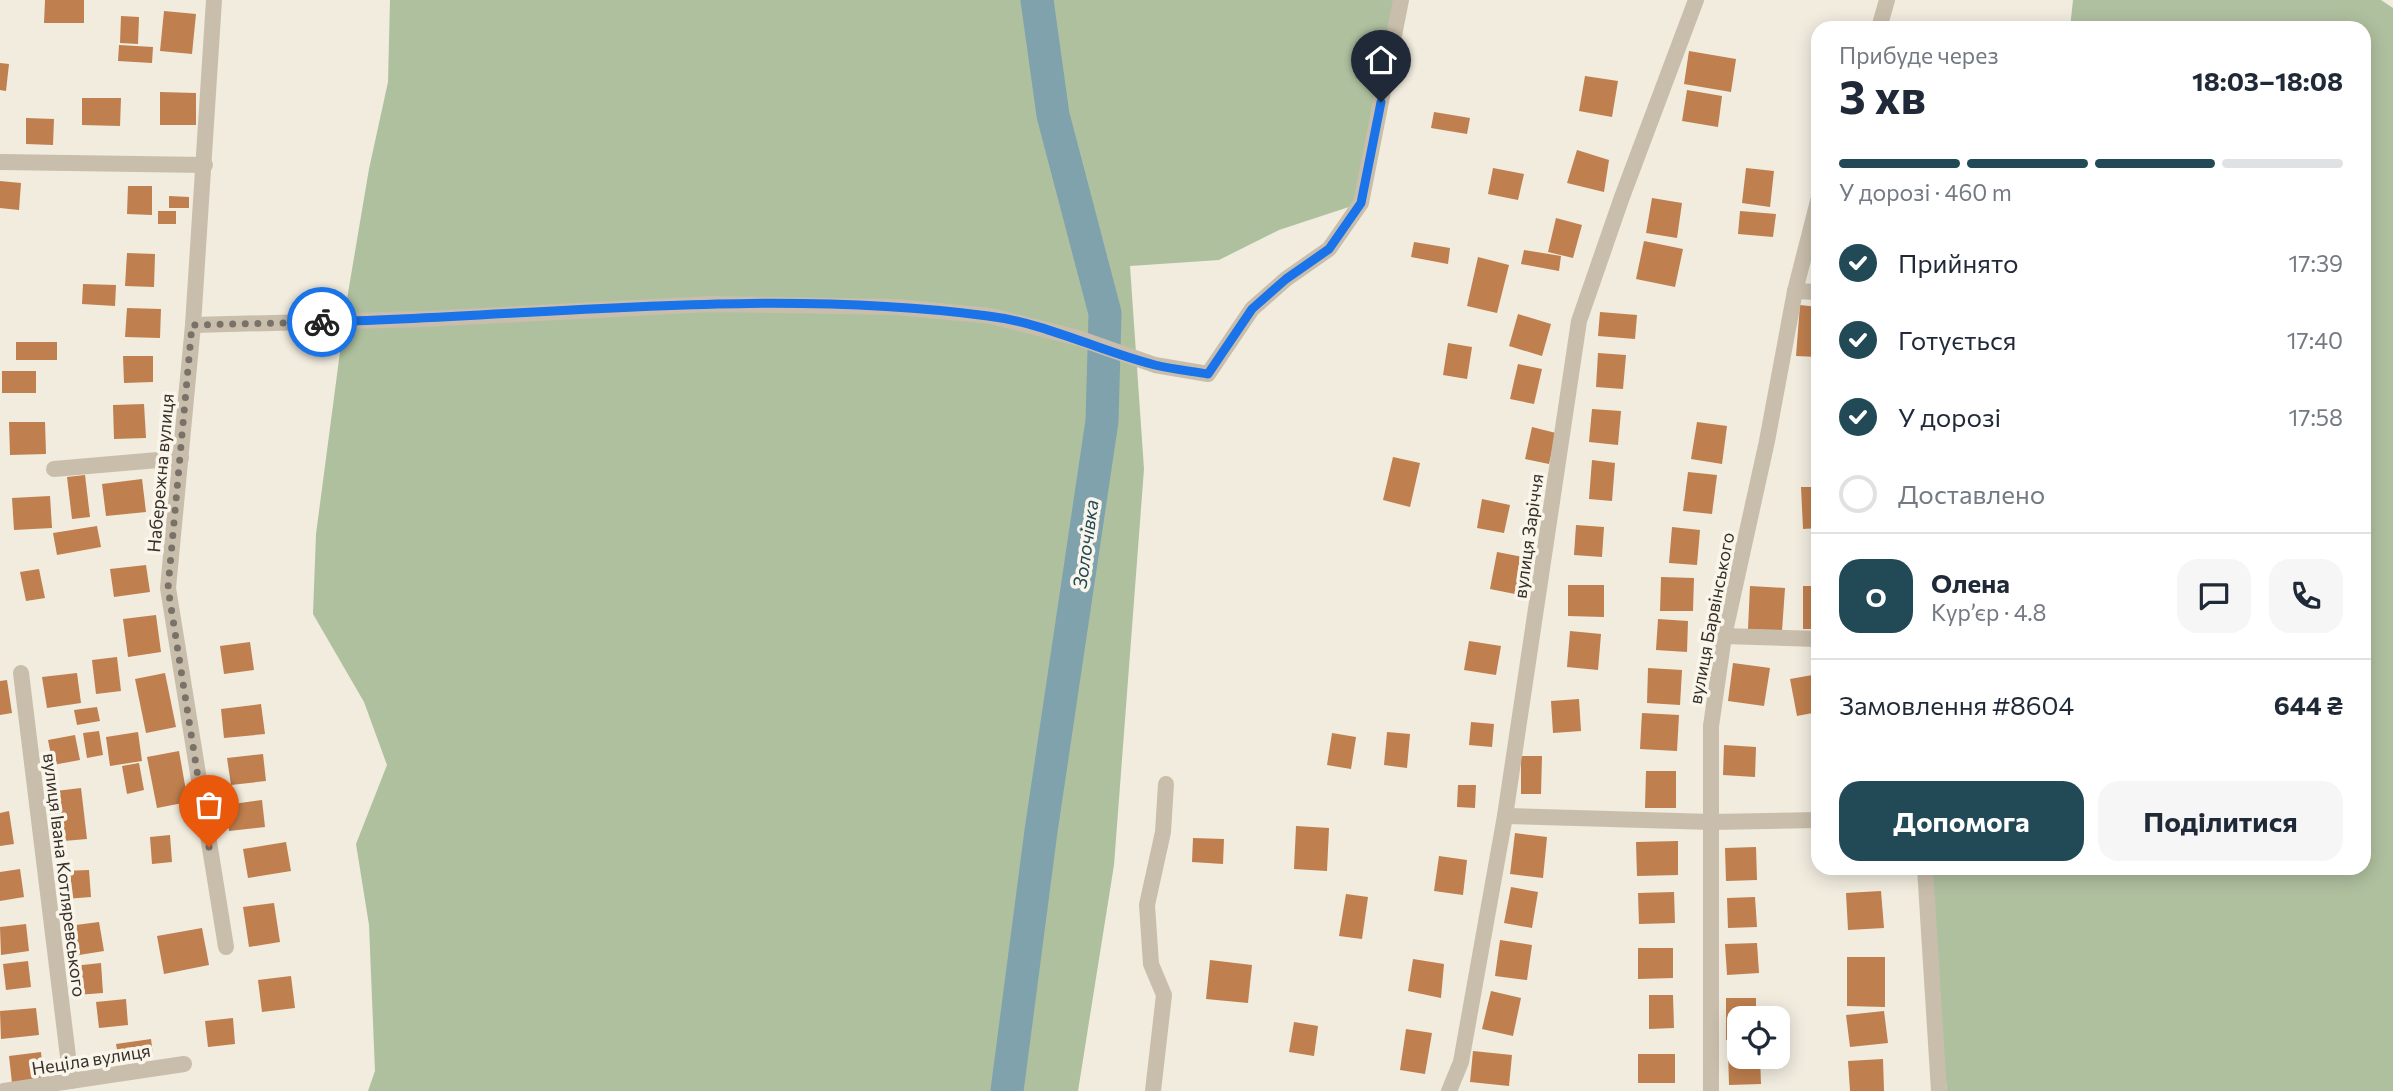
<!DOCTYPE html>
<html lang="uk">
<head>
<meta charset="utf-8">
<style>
	body { margin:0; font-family:Commissioner,sans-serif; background:#f6f6f7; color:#1f2937; height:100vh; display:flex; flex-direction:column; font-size:26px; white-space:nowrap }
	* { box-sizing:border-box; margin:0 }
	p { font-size:23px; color:#747a83 }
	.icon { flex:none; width:38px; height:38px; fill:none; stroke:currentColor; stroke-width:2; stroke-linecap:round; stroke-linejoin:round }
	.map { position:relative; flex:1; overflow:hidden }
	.sheet { position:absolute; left:1811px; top:21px; width:560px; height:854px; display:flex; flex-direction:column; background:#fff; border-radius:21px; box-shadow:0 4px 18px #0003 }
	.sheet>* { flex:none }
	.buttons { position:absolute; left:1727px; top:1006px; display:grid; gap:14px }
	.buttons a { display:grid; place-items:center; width:63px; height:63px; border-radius:14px; background:#fff; box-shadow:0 4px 18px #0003; font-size:35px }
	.pin { position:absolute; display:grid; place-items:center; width:60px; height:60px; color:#fff; margin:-72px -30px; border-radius:50% 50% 50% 0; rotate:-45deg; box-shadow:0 0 7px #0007 }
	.pin .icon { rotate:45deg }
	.courier { position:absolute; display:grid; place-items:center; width:70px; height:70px; margin:-35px; border:5px solid #1a73e8; border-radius:50%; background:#fff; color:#222; box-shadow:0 2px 9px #0007 }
	.head em { font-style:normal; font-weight:700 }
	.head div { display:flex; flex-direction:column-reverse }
	.head { display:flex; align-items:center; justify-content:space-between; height:119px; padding:0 28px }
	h1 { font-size:46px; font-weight:700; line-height:52px }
	.bar { display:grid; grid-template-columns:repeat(4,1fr); gap:10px 7px; align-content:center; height:84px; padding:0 28px }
	.bar i { height:9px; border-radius:5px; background:#e0e1e3 }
	.bar .on { background:#214956 }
	.bar p { grid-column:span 4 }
	.line { display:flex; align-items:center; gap:18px; padding:0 28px; border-top:2px solid #e0e1e3 }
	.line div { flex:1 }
	.round { display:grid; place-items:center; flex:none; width:74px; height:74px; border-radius:21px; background:#f6f6f7 }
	ol { padding:0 28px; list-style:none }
	li { display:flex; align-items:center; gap:21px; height:77px }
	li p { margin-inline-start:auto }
	li .icon { padding:7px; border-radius:50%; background:#214956; color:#fff; stroke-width:4 }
	li:last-child { color:#747a83 }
	li i { width:38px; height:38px; border:4px solid #e0e1e3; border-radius:50% }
	.cta { display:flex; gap:14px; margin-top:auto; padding:14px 28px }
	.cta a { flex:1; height:80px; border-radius:21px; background:#214956; color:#fff; font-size:28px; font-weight:700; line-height:80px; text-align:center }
	.cta a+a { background:#f6f6f7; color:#1f2937 }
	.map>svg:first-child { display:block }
	.green { fill:#afc09f }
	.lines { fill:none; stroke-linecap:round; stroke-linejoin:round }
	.river { stroke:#7fa2ad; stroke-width:33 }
	.building { fill:#bf7f4e }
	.minor { stroke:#c9beab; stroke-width:16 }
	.done { stroke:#787269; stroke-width:7; stroke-dasharray:0 12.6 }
	.route { stroke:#1a73e8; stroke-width:9 }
	.labels { text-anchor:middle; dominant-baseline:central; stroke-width:7; stroke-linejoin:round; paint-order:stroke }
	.street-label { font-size:18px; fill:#37302a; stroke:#f9f5ea }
	.water-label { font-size:19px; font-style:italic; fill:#214956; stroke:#f9f5ea }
</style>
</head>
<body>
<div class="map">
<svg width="2393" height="1091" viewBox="0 0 2393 1091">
	<rect width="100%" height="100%" fill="#f1ecde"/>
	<g class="green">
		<path d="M390 0H1401L1361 203 1279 230 1219 260 1130 266 1144 469 1114 865 1078 1091H368L375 1071 369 925 356 844 387 765 364 702 313 614 316 534 347 299 369 169 388 82Z"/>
		<path d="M2073 0H2381L2393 8V1091H1947L1925 868H2364V28H2070Z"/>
	</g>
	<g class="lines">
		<path class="river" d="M1007 1091 1041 831 1102 421 1105 313 1053 115 1037 0"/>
	</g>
	<g class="building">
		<path d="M45 0H84V23H44Z"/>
		<path d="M164 11 196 14 192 54 160 51Z"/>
		<path d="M121 16 139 17 138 44 120 43Z"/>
		<path d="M119 45 153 47 152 63 118 61Z"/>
		<path d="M1689 51 1736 59 1731 92 1684 84Z"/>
		<path d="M0 63 9 64 6 91 0 90Z"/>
		<path d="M1585 76 1618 81 1612 117 1579 111Z"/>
		<path d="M1687 90 1722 96 1718 127 1682 121Z"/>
		<path d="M160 92 196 93V125H160Z"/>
		<path d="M82 98H121L120 126 82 125Z"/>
		<path d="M1434 112 1470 118 1467 134 1431 128Z"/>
		<path d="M26 118 54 119 53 145 26 144Z"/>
		<path d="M1577 150 1609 160 1604 192 1567 183Z"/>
		<path d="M1493 168 1524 174 1518 200 1488 194Z"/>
		<path d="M1746 168 1774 171 1770 207 1742 203Z"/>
		<path d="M0 181 21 183 19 210 0 208Z"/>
		<path d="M128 186H152V215L127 214Z"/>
		<path d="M169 196 189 197V208H169Z"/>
		<path d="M1652 198 1682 203 1677 238 1646 233Z"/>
		<rect x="158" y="211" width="18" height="13"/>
		<path d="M1740 211 1776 214 1773 237 1738 234Z"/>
		<path d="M1556 218 1582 225 1573 258 1548 252Z"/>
		<path d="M1644 241 1683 249 1675 287 1636 279Z"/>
		<path d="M1414 242 1450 248 1448 264 1411 257Z"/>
		<path d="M1524 250 1561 256 1559 271 1521 264Z"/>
		<path d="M127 253 155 254 154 287 125 286Z"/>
		<path d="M1478 257 1509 265 1497 313 1467 306Z"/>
		<path d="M83 284 116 285 115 306 82 304Z"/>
		<path d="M1800 305 1818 307V357L1796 356Z"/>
		<path d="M127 308 161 309 160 338 125 337Z"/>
		<path d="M1600 312 1637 315 1635 339 1598 336Z"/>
		<path d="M1518 314 1551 324 1542 356 1509 346Z"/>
		<rect x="16" y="342" width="41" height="18"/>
		<path d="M1448 343 1472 347 1467 379 1443 375Z"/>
		<path d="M1598 353 1626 355 1623 389 1596 387Z"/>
		<path d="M123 356H153V382L124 383Z"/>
		<path d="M1518 364 1542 369 1534 404 1510 399Z"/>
		<rect x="2" y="371" width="34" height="22"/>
		<path d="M144 404 146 438 114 439 113 405Z"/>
		<path d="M1592 409 1621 411 1618 445 1589 442Z"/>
		<path d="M9 422H45L46 454 10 455Z"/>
		<path d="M1697 422 1727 426 1722 464 1691 459Z"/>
		<path d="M1532 427 1556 433 1549 464 1525 459Z"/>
		<path d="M1393 457 1420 463 1410 507 1383 500Z"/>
		<path d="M1592 460 1615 463 1612 501 1589 499Z"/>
		<path d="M1688 472 1717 475 1712 514 1683 511Z"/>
		<path d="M85 475 90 517 72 519 67 477Z"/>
		<path d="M142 479 146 512 106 516 102 484Z"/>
		<path d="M1801 487H1818V528L1803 529Z"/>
		<path d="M50 496 52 528 14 530 12 498Z"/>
		<path d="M1482 499 1510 505 1504 533 1477 528Z"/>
		<path d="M1576 525 1604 527 1602 557 1574 555Z"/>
		<path d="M97 526 101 547 57 555 53 533Z"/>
		<path d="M1672 527 1700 530 1697 565 1669 563Z"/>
		<path d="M1497 552 1523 557 1515 594 1490 589Z"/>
		<path d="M146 565 150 592 114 597 110 569Z"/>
		<path d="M39 569 45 598 26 601 20 572Z"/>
		<path d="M1661 577 1694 578 1693 611H1660Z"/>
		<path d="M1568 585H1604V617L1568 616Z"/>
		<path d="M1750 586 1785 588 1782 631 1748 629Z"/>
		<rect x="1803" y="586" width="15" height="43"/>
		<path d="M156 615 161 652 128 657 123 619Z"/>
		<path d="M1658 619 1688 621 1687 652 1656 650Z"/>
		<path d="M1570 631 1601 634 1598 670 1567 667Z"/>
		<path d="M1469 641 1501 646 1496 675 1464 670Z"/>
		<path d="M250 642 254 670 224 674 220 646Z"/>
		<path d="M117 657 121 691 96 694 92 660Z"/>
		<path d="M1733 663 1770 668 1764 706 1728 701Z"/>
		<path d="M1648 668 1682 670 1680 705 1647 703Z"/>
		<path d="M77 673 81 703 47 708 42 677Z"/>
		<path d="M165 673 176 727 146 733 135 679Z"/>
		<path d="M1818 674V712L1797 716 1790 679Z"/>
		<path d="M7 680 12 713 0 715V681Z"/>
		<path d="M1579 699 1581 731 1553 733 1551 701Z"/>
		<path d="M261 704 265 734 224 738 221 709Z"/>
		<path d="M97 707 100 721 77 725 74 710Z"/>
		<path d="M1642 713 1679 715 1677 751 1640 749Z"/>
		<path d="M1471 722 1494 724 1492 747 1469 745Z"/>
		<path d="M99 731 103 755 87 758 83 733Z"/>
		<path d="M138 732 142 761 110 766 106 737Z"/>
		<path d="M1387 732 1410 734 1407 768 1384 765Z"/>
		<path d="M1332 733 1356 737 1351 769 1327 765Z"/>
		<path d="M75 735 80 760 53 765 48 740Z"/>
		<path d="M1724 745 1756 747 1755 777 1723 775Z"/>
		<path d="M179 751 188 802 157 808 147 757Z"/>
		<path d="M263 754 266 781 231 785 227 758Z"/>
		<path d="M1521 756H1542L1541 794H1521Z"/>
		<path d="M139 763 144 790 127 794 122 766Z"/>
		<path d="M1646 771H1676V808H1645Z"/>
		<path d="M1458 785H1476L1475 808 1457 807Z"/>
		<path d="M81 788 87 839 52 842 47 792Z"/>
		<path d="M262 800 265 827 229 831 226 805Z"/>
		<path d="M9 811 14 844 0 846V813Z"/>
		<path d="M1296 826 1329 828 1327 871 1294 869Z"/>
		<path d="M1515 833 1547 837 1543 878 1510 874Z"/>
		<path d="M170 835 172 862 152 864 150 837Z"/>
		<path d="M1193 838 1224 839 1223 864 1192 862Z"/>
		<path d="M1678 841V875L1637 876 1636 842Z"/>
		<path d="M286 842 291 871 248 878 243 849Z"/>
		<path d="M1756 847 1757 880 1726 881 1725 848Z"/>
		<path d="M1439 856 1467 860 1463 895 1434 891Z"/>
		<path d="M20 869 24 897 0 901V872Z"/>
		<path d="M89 870 91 897 65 899 63 871Z"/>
		<path d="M1511 887 1538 892 1532 928 1504 923Z"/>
		<path d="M1881 891 1884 928 1848 930 1846 893Z"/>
		<path d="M1674 892 1675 923 1639 924 1638 893Z"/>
		<path d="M1346 894 1368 897 1362 939 1339 936Z"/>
		<path d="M1755 897 1757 927 1728 928 1727 898Z"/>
		<path d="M274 903 280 942 249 947 243 907Z"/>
		<path d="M99 922 104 951 73 956 68 926Z"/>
		<path d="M26 924 29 951 1 955 0 927Z"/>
		<path d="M202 928 209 965 164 974 157 936Z"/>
		<path d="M1500 940 1532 945 1527 980 1495 976Z"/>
		<path d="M1757 943 1759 973 1727 975 1725 944Z"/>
		<path d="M1638 948H1673V978L1638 979Z"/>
		<path d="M1847 957H1885V1007L1847 1006Z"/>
		<path d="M1413 959 1444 964 1441 998 1408 991Z"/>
		<path d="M1210 960 1252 965 1248 1003 1206 999Z"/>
		<path d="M28 961 31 987 6 990 3 964Z"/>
		<path d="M101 963 103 993 76 995 73 966Z"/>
		<path d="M291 976 295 1008 262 1012 258 980Z"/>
		<path d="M1491 991 1521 998 1513 1036 1482 1029Z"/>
		<path d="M1649 995H1673L1674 1028 1649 1029Z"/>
		<path d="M1726 998H1756V1018H1740V1040H1726Z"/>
		<path d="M126 999 128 1025 99 1028 96 1002Z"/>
		<path d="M36 1008 39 1035 1 1039 0 1011Z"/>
		<path d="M1884 1011 1888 1043 1850 1047 1846 1015Z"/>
		<path d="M233 1018 235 1044 208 1047 205 1021Z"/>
		<path d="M1294 1022 1318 1026 1314 1056 1289 1052Z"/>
		<path d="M1406 1029 1432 1033 1425 1074 1400 1070Z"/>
		<path d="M151 1039 153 1055 119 1061 116 1044Z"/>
		<path d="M1740 1049V1057H1760L1761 1084 1729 1085 1728 1050Z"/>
		<path d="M1473 1051 1512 1055 1509 1086 1470 1082Z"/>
		<path d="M41 1052 44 1080 12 1083 9 1056Z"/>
		<rect x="1638" y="1054" width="37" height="29"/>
		<path d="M1883 1059 1884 1091H1850L1848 1061Z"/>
	</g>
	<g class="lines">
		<g class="minor">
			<path d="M214 0 193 325 168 588 226 947"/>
			<path d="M1879 28 1887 0"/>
			<path d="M0 162 205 165"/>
			<path d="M1795 291 1818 292"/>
			<path d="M193 325 425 319 710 304 897 307 991 316 1078 338 1155 365 1208 374 1252 309 1286 279 1329 249 1361 203 1401 0"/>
			<path d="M54 469 181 458"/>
			<path d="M1724 636 1818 639"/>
			<path d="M21 673 71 1081"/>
			<path d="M1505 816 1712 822 1818 820"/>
			<path d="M1925 868 1939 1091"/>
			<path d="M4 1091 184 1064"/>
			<path d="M1153 1091 1164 995 1151 964 1147 905 1163 832 1166 784"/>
			<path d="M1449 1091 1461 1062 1505 816 1579 321 1622 197 1696 0"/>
			<path d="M1711 1091V726L1724 636 1767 441 1795 291 1818 201"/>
		</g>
	</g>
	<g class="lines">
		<path class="done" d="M209 847 168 588 192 325 322 322"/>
		<path class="route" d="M322 322C543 316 767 287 988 316 1046 323 1099 351 1155 365 1172 369 1190 371 1208 374L1252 309 1286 279 1329 249 1361 203 1381 102"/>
	</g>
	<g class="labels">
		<g class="street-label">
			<text transform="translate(160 473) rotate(-85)">Набережна вулиця</text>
			<text transform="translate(1528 536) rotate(-82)">вулиця Заріччя</text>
			<text transform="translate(1711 618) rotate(-79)">вулиця Барвінського</text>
			<text transform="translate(65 875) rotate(83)">вулиця Івана Котляревського</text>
			<text transform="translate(91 1059) rotate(-9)">Неціла вулиця</text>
		</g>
		<g class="water-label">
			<text transform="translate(1085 544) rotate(-82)">Золочівка</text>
		</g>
	</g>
</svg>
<div class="buttons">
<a><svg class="icon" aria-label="locate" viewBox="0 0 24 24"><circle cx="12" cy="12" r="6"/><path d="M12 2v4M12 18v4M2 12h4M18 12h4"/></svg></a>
</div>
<div class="pin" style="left:209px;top:847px;background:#ea580c"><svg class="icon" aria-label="bag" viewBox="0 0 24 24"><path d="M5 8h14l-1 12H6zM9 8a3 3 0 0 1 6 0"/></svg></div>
<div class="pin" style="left:1381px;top:102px;background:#1f2937"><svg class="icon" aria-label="home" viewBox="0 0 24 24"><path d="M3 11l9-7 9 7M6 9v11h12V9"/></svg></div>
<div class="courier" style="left:322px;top:322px"><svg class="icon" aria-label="bike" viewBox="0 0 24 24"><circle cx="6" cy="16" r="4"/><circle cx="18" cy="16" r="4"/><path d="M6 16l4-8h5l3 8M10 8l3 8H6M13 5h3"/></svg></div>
<section class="sheet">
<div class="head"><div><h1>3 хв</h1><p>Прибуде через</p></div><em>18:03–18:08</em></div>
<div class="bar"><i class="on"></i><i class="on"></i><i class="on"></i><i></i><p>У дорозі · 460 m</p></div>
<ol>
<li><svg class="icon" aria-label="check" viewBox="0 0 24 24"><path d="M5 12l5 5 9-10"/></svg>Прийнято<p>17:39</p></li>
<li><svg class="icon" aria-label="check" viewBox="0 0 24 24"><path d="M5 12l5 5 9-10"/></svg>Готується<p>17:40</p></li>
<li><svg class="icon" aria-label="check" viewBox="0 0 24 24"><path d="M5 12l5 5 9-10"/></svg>У дорозі<p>17:58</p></li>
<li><i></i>Доставлено</li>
</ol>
<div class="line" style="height:126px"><b class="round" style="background:#214956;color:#fff">О</b><div><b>Олена</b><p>Кур’єр · 4.8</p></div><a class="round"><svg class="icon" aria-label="chat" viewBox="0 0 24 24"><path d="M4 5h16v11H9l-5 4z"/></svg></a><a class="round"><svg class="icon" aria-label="phone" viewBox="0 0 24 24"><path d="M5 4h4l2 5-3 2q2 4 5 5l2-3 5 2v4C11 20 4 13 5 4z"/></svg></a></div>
<div class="line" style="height:91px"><div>Замовлення #8604</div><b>644 ₴</b></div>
<div class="cta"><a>Допомога</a><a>Поділитися</a></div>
</section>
</div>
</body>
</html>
